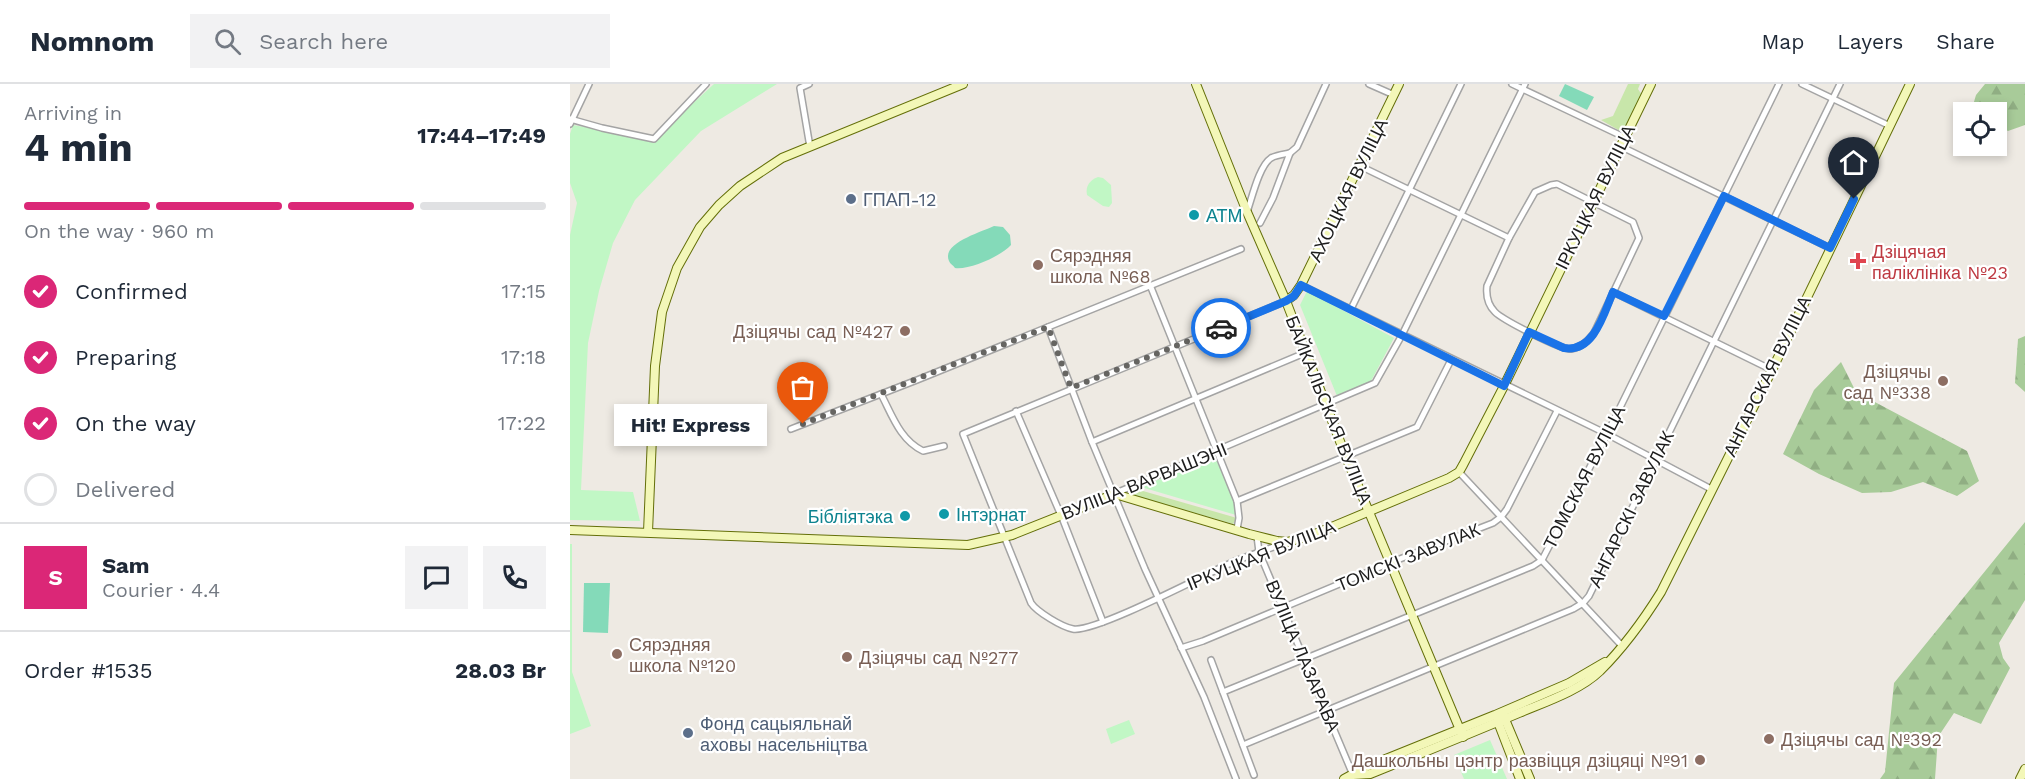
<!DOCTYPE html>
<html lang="en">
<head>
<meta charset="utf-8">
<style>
	body { margin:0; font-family:"Work Sans",sans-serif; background:#f2f2f3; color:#1f2937; height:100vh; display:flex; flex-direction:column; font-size:22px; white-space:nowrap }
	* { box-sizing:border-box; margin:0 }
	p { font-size:20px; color:#747a83 }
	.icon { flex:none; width:33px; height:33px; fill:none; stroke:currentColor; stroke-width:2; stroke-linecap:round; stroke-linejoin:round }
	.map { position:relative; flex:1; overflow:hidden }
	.side { display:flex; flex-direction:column; background:#fff; width:570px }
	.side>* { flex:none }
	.fabs { position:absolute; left:1383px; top:18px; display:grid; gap:12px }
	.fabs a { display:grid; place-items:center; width:54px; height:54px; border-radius:0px; background:#fff; box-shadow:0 3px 9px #0003; font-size:30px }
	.pin { position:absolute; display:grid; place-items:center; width:51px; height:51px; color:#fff; margin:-62px -26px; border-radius:50% 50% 50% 0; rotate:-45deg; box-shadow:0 0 6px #0007 }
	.pin .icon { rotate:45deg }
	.courier { position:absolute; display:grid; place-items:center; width:60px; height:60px; margin:-30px; border:4px solid #1a73e8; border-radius:50%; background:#fff; color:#222; box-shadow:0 2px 8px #0007 }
	.bubble { position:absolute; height:42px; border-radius:0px; background:#fff; box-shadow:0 3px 9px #0003; font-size:20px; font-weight:700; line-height:42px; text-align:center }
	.head em { font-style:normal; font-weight:700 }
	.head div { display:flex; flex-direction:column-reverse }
	.head { display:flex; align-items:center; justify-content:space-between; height:102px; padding:0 24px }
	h1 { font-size:39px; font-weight:700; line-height:45px }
	.bar { display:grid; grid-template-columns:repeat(4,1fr); gap:9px 6px; align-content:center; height:72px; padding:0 24px }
	.bar i { height:8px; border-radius:4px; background:#e0e1e3 }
	.bar .selected { background:#db2777 }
	.bar p { grid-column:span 4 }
	.line { display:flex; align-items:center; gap:15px; padding:0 24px; border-top:2px solid #e0e1e3 }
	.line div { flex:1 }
	.round { display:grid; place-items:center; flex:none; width:63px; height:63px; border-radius:0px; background:#f2f2f3 }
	ol { padding:0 24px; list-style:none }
	li { display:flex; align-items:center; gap:18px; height:66px }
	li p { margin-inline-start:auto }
	li .icon { padding:6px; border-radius:50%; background:#db2777; color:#fff; stroke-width:4 }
	li:last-child { color:#747a83 }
	li i { width:33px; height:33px; border:3px solid #e0e1e3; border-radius:50% }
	header { display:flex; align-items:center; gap:36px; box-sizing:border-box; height:84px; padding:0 30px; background:#fff; border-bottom:2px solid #e0e1e3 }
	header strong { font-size:28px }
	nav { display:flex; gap:33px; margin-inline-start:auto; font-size:21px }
	.search { width:420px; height:54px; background:#f2f2f3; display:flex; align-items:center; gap:15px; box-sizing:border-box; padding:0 21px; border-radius:0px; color:#747a83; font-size:22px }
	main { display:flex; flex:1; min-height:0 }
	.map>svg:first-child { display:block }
	.grass { fill:#c8e6aa }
	.forest { fill:url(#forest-firs) }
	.park { fill:#c1f7c5 }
	.pitch { fill:#84dab9 }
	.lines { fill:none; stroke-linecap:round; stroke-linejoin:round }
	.street-casing { stroke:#a4a4a4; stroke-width:8 }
	.secondary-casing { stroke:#646f09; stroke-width:10 }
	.street { stroke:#fff; stroke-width:5 }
	.secondary { stroke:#f3f7b8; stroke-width:8 }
	.done { stroke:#666562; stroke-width:6; stroke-dasharray:0 10.8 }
	.route { stroke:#1a73e8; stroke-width:8 }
	.service-dot { fill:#5c6f8a; stroke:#fff; stroke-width:2 }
	.culture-dot { fill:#0f9aa8; stroke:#fff; stroke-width:2 }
	.health-dot { fill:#e0444e; stroke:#fff; stroke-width:2 }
	.education-dot { fill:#8d6e63; stroke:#fff; stroke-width:2 }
	.labels { text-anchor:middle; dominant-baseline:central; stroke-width:4.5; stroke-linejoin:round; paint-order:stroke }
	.street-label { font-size:18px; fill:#1d1d1d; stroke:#fff }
	.service-label { font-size:18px; fill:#4e5e75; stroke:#fff; text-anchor:start }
	.culture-label { font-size:18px; fill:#0d838f; stroke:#fff; text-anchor:start }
	.health-label { font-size:18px; fill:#be3a42; stroke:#fff; text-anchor:start }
	.education-label { font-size:18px; fill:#785e54; stroke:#fff; text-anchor:start }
</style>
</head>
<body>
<header>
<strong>Nomnom</strong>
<div class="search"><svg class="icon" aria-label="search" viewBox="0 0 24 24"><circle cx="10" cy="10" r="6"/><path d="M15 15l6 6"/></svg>Search here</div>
<nav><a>Map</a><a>Layers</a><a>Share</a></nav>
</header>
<main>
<section class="side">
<div class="head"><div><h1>4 min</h1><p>Arriving in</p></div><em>17:44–17:49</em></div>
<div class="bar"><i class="selected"></i><i class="selected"></i><i class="selected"></i><i></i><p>On the way · 960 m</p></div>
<ol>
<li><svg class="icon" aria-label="check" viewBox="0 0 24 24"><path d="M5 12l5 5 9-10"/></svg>Confirmed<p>17:15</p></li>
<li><svg class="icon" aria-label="check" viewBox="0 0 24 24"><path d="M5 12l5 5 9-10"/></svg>Preparing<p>17:18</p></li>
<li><svg class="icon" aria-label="check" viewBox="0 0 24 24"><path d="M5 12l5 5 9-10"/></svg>On the way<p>17:22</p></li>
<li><i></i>Delivered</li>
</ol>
<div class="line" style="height:108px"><b class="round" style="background:#db2777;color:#fff">S</b><div><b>Sam</b><p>Courier · 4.4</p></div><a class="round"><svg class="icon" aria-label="chat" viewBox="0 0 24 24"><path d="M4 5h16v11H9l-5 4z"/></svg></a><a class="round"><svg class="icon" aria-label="phone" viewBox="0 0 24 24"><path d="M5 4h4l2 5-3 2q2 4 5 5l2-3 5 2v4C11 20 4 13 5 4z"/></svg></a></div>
<div class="line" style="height:78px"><div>Order #1535</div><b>28.03 Br</b></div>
</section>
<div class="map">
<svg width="1455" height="695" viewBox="0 0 1455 695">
	<defs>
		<pattern id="forest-firs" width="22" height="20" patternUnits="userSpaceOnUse" patternTransform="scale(1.5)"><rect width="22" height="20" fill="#a8cb99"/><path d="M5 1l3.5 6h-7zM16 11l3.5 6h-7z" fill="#90ae83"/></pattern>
	</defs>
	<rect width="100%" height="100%" fill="#eeeae3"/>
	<g class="grass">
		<path d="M1058 0H1070L1068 5 1072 11 1052 48 1031 36 1043 32Z"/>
		<path d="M565 406 573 407 667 434 663 440 559 410V407Z"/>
	</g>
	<g class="forest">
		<path d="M1415 0H1455V41L1438 47 1427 41 1426 28H1401L1406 11Z"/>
		<path d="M1455 252V308L1445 299 1448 255Z"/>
		<path d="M1271 278 1286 308 1397 367 1409 397 1387 412 1353 398 1321 408 1292 409 1249 390 1213 370 1244 306Z"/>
		<path d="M1455 438V516L1429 559 1433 574 1440 584 1411 640 1384 629 1368 653 1365 695H1310L1315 688 1324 599Z"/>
	</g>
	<g class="park">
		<path d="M144 0H207L131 47 65 116 43 159 29 207 18 259 11 406 63 408 70 437 0 436V151L7 119 0 99V50L3 41 84 55Z"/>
		<path d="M528 93 533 94 541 101 542 119 539 123 533 122 517 111C515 102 520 96 528 93Z"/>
		<path d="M737 207 824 254 801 297 767 312 730 221Z"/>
		<path d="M642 373 646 375 665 418 666 431 571 403Z"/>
		<path d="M0 460H2V588L21 642 0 650Z"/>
		<path d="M559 636 565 650 541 660 536 645Z"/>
		<path d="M920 656 937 695H894L884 671Z"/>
	</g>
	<g class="pitch">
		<path d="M995 0 1024 13 1017 26 989 12Z"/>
		<path d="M424 142 433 143 440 151 441 161C431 172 400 186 385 184 383 181 380 180 379 177 371 159 412 148 424 142Z"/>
		<path d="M14 499H40L38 549 13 548Z"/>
	</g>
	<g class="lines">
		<defs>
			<g id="street">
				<path d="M239 0 230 4 240 63"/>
				<path d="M799 0 824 11"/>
				<path d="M942 0 1054 53"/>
				<path d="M1232 0 1320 42"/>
				<path d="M0 35 32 44 84 55 136 0"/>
				<path d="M0 40 19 0"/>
				<path d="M1050 62 1260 164"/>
				<path d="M790 82 939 154"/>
				<path d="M987 100 1063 138 1069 154 1024 249C1018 257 1012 263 1001 265 991 266 933 236 925 228 918 221 916 211 917 202L939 154 965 108 981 101Z"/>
				<path d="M677 128C682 114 689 82 701 74 706 71 715 70 720 69"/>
				<path d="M690 139 703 114 720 69 727 63 756 0"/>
				<path d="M580 201 667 417 669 434 667 445"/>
				<path d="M731 201 1037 350 1141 405"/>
				<path d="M1043 208 1202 286"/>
				<path d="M781 225 891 0"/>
				<path d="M478 243 522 358 575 485 634 613 666 695"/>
				<path d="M311 310C322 331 330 356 353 367L374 362"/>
				<path d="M446 327 493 436 533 538"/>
				<path d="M221 345 347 296 671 165"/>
				<path d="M522 358 737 268"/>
				<path d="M889 388 1053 563"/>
				<path d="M546 409 805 299 832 251 955 0"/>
				<path d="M667 417 847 343 881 276"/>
				<path d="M687 452 689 468 783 691"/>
				<path d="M715 459C698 465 680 471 663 478 636 490 525 549 503 545 492 543 467 528 461 519L393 350 716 217"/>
				<path d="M611 564 633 557 822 478 923 439 931 433 937 425 987 327"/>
				<path d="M641 576 684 691"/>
				<path d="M653 608 963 482 972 476 1037 350 1209 0"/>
				<path d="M673 661 1003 525 1013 519 1019 512 1270 0"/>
			</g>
			<g id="secondary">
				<path d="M626 0 677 128 716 217 776 373 893 653"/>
				<path d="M716 217 724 211 731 201 829 0"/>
				<path d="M0 446 398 461 442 451 545 410 679 450 707 457 717 458 740 452 879 394 889 388 893 381 934 302 1081 0"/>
				<path d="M78 448 85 282 92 228 107 184 130 143 149 121 170 102 212 74 393 0"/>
				<path d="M934 633 960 695"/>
				<path d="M929 635 928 638 950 695"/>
				<path d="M783 691 800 690C850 670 899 650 949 629 975 618 1009 607 1030 587 1054 563 1073 537 1091 508L1202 286 1340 0"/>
				<path d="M774 695 796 683 925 631 999 599 1035 578"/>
				<path d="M1450 695 1455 685"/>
			</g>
		</defs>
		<use href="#street" class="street-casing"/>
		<use href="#secondary" class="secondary-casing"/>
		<use href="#street" class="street"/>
		<use href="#secondary" class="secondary"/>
	</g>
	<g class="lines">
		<path class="done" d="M233 340 478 243 501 304 651 244"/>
		<path class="route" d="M651 244 716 217 724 212 731 201 934 302 959 248 994 264C1024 269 1034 229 1043 208L1094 232 1154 112 1260 164 1284 115"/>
	</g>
	<g class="service-dot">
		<circle cx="281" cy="115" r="6"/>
		<circle cx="118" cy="649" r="6"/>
	</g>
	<g class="culture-dot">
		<circle cx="624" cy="131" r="6"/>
		<circle cx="374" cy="430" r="6"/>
		<circle cx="335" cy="432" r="6"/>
	</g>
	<path class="health-dot" d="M1285 168h6v6h6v6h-6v6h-6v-6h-6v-6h6z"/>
	<g class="education-dot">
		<circle cx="468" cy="181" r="6"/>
		<circle cx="335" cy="247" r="6"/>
		<circle cx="1373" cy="297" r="6"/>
		<circle cx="47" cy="570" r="6"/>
		<circle cx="277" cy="573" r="6"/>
		<circle cx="1199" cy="655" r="6"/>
		<circle cx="1130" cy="676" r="6"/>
	</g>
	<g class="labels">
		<g class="street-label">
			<text transform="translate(778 106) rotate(-64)">АХОЦКАЯ ВУЛІЦА</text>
			<text transform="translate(1025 113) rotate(-64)">ІРКУЦКАЯ ВУЛІЦА</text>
			<text transform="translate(1197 292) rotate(-64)">АНГАРСКАЯ ВУЛІЦА</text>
			<text transform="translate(759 326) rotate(68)">БАЙКАЛЬСКАЯ ВУЛІЦА</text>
			<text transform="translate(1014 393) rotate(-63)">ТОМСКАЯ ВУЛІЦА</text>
			<text transform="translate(574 397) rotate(-22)">ВУЛІЦА ВАРВАШЭНІ</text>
			<text transform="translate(1061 425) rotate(-64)">АНГАРСКІ ЗАВУЛАК</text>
			<text transform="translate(691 471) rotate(-22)">ІРКУЦКАЯ ВУЛІЦА</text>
			<text transform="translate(838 473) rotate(-22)">ТОМСКІ ЗАВУЛАК</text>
			<text transform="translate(733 572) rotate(67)">ВУЛІЦА ЛАЗАРАВА</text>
		</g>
		<g class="service-label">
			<text x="293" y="115">ГПАП-12</text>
			<text x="130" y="639">Фонд сацыяльнай<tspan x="130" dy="21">аховы насельніцтва</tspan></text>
		</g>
		<g class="culture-label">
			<text x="636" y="131">АТМ</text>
			<text x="386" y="430">Інтэрнат</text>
			<text x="323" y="432" text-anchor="end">Бібліятэка</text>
		</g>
		<g class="health-label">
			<text x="1302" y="167">Дзіцячая<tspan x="1302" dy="21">паліклініка №23</tspan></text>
		</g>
		<g class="education-label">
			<text x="480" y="171">Сярэдняя<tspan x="480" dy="21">школа №68</tspan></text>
			<text x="323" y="247" text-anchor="end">Дзіцячы сад №427</text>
			<text x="1361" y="287" text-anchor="end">Дзіцячы<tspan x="1361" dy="21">сад №338</tspan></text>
			<text x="59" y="560">Сярэдняя<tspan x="59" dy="21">школа №120</tspan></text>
			<text x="289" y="573">Дзіцячы сад №277</text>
			<text x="1211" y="655">Дзіцячы сад №392</text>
			<text x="1118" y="676" text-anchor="end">Дашкольны цэнтр развіцця дзіцяці №91</text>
		</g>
	</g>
</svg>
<div class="fabs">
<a><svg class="icon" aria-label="locate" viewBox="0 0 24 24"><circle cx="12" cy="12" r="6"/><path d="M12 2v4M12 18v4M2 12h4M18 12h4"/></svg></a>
</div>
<div class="pin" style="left:233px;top:340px;background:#ea580c"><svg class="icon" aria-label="bag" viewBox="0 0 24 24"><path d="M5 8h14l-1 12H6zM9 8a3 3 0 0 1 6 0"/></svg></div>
<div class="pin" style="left:1284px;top:115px;background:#1f2937"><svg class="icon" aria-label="home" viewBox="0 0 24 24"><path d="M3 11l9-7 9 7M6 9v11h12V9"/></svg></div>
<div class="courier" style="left:651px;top:244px"><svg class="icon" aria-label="car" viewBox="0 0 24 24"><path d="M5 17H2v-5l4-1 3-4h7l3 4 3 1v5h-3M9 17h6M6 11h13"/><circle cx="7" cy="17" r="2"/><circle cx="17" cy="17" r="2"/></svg></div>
<div class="bubble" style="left:44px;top:320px;width:153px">Hit! Express</div>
</div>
</main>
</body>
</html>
